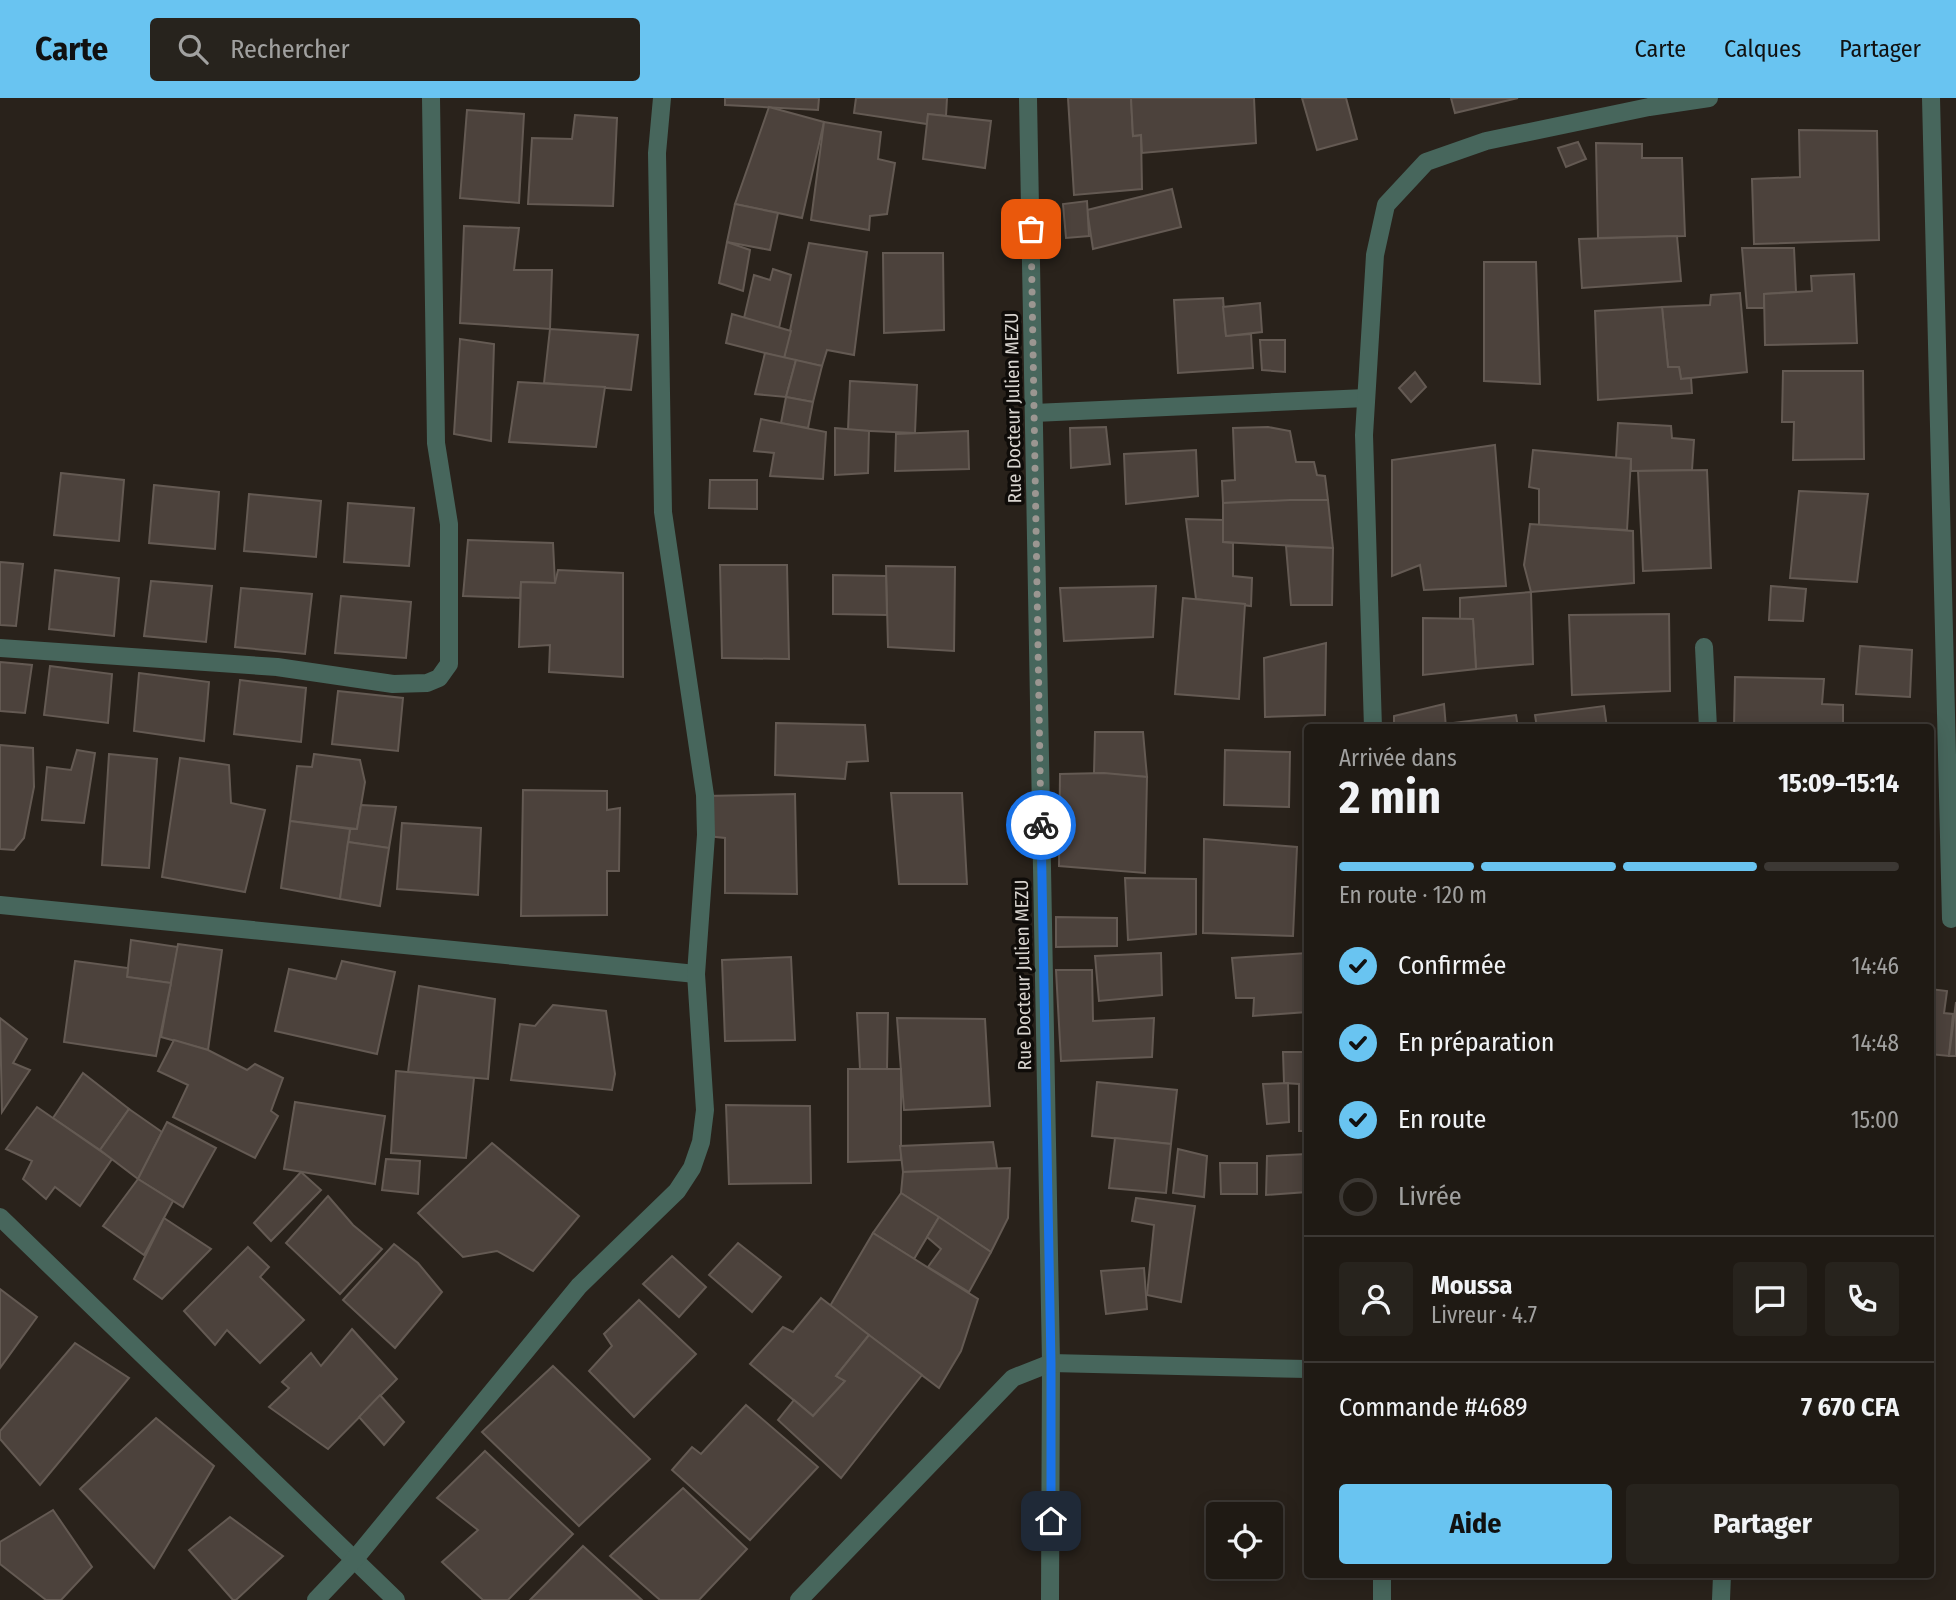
<!DOCTYPE html>
<html lang="fr">
<head>
<meta charset="utf-8">
<style>
	body { margin:0; font-family:"Fira Sans Condensed",sans-serif; background:#27231d; color:#f1f3f6; height:100vh; display:flex; flex-direction:column; font-size:26px; white-space:nowrap }
	* { box-sizing:border-box; margin:0 }
	p { font-size:23px; color:#a1a1a0 }
	.icon { flex:none; width:38px; height:38px; fill:none; stroke:currentColor; stroke-width:2; stroke-linecap:round; stroke-linejoin:round }
	.map { position:relative; flex:1; overflow:hidden }
	.drawer { position:absolute; left:1304px; top:626px; width:630px; height:854px; display:flex; flex-direction:column; background:#1f1a14; border-radius:7px; box-shadow:0 4px 18px #0003,0 0 0 2px #3c3834 }
	.drawer>* { flex:none }
	.controls { position:absolute; left:1206px; top:1404px; display:grid; gap:14px }
	.controls a { display:grid; place-items:center; width:77px; height:77px; border-radius:7px; background:#1f1a14; box-shadow:0 4px 18px #0003,0 0 0 2px #3c3834; font-size:35px }
	.pin { position:absolute; display:grid; place-items:center; width:60px; height:60px; color:#fff; margin:-30px; border-radius:14px; box-shadow:0 4px 10px #0006 }
	.courier { position:absolute; display:grid; place-items:center; width:70px; height:70px; margin:-35px; border:5px solid #1a73e8; border-radius:50%; background:#fff; color:#222; box-shadow:0 2px 9px #0007 }
	.head em { font-style:normal; font-weight:700 }
	.head div { display:flex; flex-direction:column-reverse }
	.head { display:flex; align-items:center; justify-content:space-between; height:119px; padding:0 35px }
	h1 { font-size:46px; font-weight:700; line-height:52px }
	.bar { display:grid; grid-template-columns:repeat(4,1fr); gap:10px 7px; align-content:center; height:84px; padding:0 35px }
	.bar i { height:9px; border-radius:5px; background:#3c3834 }
	.bar .current { background:#69c4f1 }
	.bar p { grid-column:span 4 }
	.line { display:flex; align-items:center; gap:18px; padding:0 35px; border-top:2px solid #3c3834 }
	.line div { flex:1 }
	.round { display:grid; place-items:center; flex:none; width:74px; height:74px; border-radius:7px; background:#27231d }
	ol { padding:0 35px; list-style:none }
	li { display:flex; align-items:center; gap:21px; height:77px }
	li p { margin-inline-start:auto }
	li .icon { padding:7px; border-radius:50%; background:#69c4f1; color:#111; stroke-width:4 }
	li:last-child { color:#a1a1a0 }
	li i { width:38px; height:38px; border:4px solid #3c3834; border-radius:50% }
	.primary-button { display:flex; gap:14px; margin-top:auto; padding:14px 35px }
	.primary-button a { flex:1; height:80px; border-radius:7px; background:#69c4f1; color:#111; font-size:28px; font-weight:700; line-height:80px; text-align:center }
	.primary-button a+a { background:#27231d; color:#f1f3f6 }
	header { display:flex; align-items:center; gap:42px; box-sizing:border-box; height:98px; padding:0 35px; background:#69c4f1; color:#111 }
	header strong { font-size:33px }
	nav { display:flex; gap:38px; margin-inline-start:auto; font-size:24px }
	.search { width:490px; height:63px; background:#27231d; display:flex; align-items:center; gap:18px; box-sizing:border-box; padding:0 24px; border-radius:7px; color:#a1a1a0; font-size:26px }
	.map>svg:first-child { display:block }
	.building { fill:#4c423c; stroke:#645a53; stroke-width:2 }
	.lines { fill:none; stroke-linecap:round; stroke-linejoin:round }
	.minor { stroke:#47665c; stroke-width:18 }
	.tertiary { stroke:#47665c; stroke-width:18 }
	.done { stroke:#9b9691; stroke-width:7; stroke-dasharray:0 12.6 }
	.route { stroke:#1a73e8; stroke-width:9 }
	.labels { text-anchor:middle; dominant-baseline:central; stroke-width:7; stroke-linejoin:round; paint-order:stroke }
	.street-label { font-size:19px; fill:#d9d5d0; stroke:#0f0c09 }
</style>
</head>
<body>
<header>
<strong>Carte</strong>
<div class="search"><svg class="icon" aria-label="search" viewBox="0 0 24 24"><circle cx="10" cy="10" r="6"/><path d="M15 15l6 6"/></svg>Rechercher</div>
<nav><a>Carte</a><a>Calques</a><a>Partager</a></nav>
</header>
<div class="map">
<svg width="1956" height="1502" viewBox="0 0 1956 1502">
	<rect width="100%" height="100%" fill="#29221b"/>
	<g class="building">
		<path d="M725 0H819L818 12 725 7Z"/>
		<path d="M856 0H947L946 18 928 16 927 26 854 15Z"/>
		<path d="M1068 0H1131L1133 38 1141 37 1142 91 1074 97Z"/>
		<path d="M1131 0H1254L1256 45 1142 55 1141 37 1133 38Z"/>
		<path d="M1302 0H1346L1357 41 1317 52Z"/>
		<path d="M1451 0H1518L1455 15Z"/>
		<path d="M769 9 824 24 802 120 735 106Z"/>
		<path d="M467 12 524 16 519 105 460 100Z"/>
		<path d="M928 16 991 23 985 70 923 61Z"/>
		<path d="M575 17 617 20 613 108 528 106 532 40 572 41Z"/>
		<path d="M824 24 881 34 878 61 895 65 887 116 870 118 869 132 811 122Z"/>
		<path d="M1799 32 1877 33 1879 142 1754 146 1752 81 1800 79Z"/>
		<path d="M1578 44 1586 61 1566 69 1558 50Z"/>
		<path d="M1596 45 1642 46V60H1682L1685 138 1598 140Z"/>
		<path d="M1172 91 1181 129 1093 151 1087 112Z"/>
		<path d="M1087 103 1089 138 1066 140 1063 106Z"/>
		<path d="M735 106 778 115 770 152 727 144Z"/>
		<path d="M464 128 519 130 514 172H552L550 231 460 225Z"/>
		<path d="M1677 138 1681 183 1582 190 1579 141Z"/>
		<path d="M727 144 750 152 743 193 719 185Z"/>
		<path d="M809 145 867 154 854 257 827 252 822 268 784 260Z"/>
		<path d="M1742 150H1794L1796 194 1764 196V210H1747Z"/>
		<path d="M883 155H943L944 232 884 235Z"/>
		<path d="M1484 164H1536L1540 286 1484 283Z"/>
		<path d="M773 171 791 177 779 230 744 220 754 177 770 182Z"/>
		<path d="M1854 176 1857 245 1765 247 1764 196 1812 193 1811 178Z"/>
		<path d="M1740 195 1747 274 1681 281 1679 269H1668L1662 209 1710 207 1711 197Z"/>
		<path d="M1223 200 1226 238 1251 236 1253 270 1178 275 1174 202Z"/>
		<path d="M1260 205 1262 234 1226 238 1223 209Z"/>
		<path d="M1662 209 1668 269H1679L1681 281 1691 280 1692 295 1598 302 1595 213Z"/>
		<path d="M732 216 791 233 784 260 726 245Z"/>
		<path d="M550 231 638 237 631 292 544 285Z"/>
		<path d="M460 241 494 246 491 343 454 336Z"/>
		<path d="M1260 242H1285V274L1262 272Z"/>
		<path d="M765 255 796 262 786 299 755 296Z"/>
		<path d="M796 262 822 268 813 304 786 299Z"/>
		<path d="M1783 273H1863L1864 361 1793 362 1794 324H1782Z"/>
		<path d="M1415 274 1426 289 1411 304 1399 290Z"/>
		<path d="M850 283 917 287 915 335 848 332Z"/>
		<path d="M518 284 605 289 596 349 509 344Z"/>
		<path d="M786 299 813 304 808 330 781 325Z"/>
		<path d="M761 321 826 334 823 381 770 378 774 355 754 353Z"/>
		<path d="M1618 325 1671 328 1672 340 1694 342 1692 372 1631 373V361L1616 360Z"/>
		<path d="M1106 329 1110 366 1071 370 1070 330Z"/>
		<path d="M1268 329 1290 333 1296 364H1314L1317 377 1325 378 1328 402 1223 405 1222 383 1235 382 1233 330Z"/>
		<path d="M835 330 869 333 868 375 835 377Z"/>
		<path d="M968 333 969 371 895 373 896 336Z"/>
		<path d="M1495 347 1506 488 1424 492 1420 467 1392 478V362Z"/>
		<path d="M1196 352 1198 398 1126 406 1124 356Z"/>
		<path d="M1533 352 1631 361 1627 432 1539 427V391L1529 389Z"/>
		<path d="M1707 372 1711 470 1643 473 1638 373Z"/>
		<path d="M61 375 124 382 119 443 54 437Z"/>
		<path d="M710 382H757V411L709 410Z"/>
		<path d="M154 387 219 394 215 451 149 445Z"/>
		<path d="M1799 393 1868 396 1857 484 1790 480Z"/>
		<path d="M249 396 321 403 316 459 244 453Z"/>
		<path d="M1290 402H1328L1333 450 1223 444V405Z"/>
		<path d="M348 405 414 410 409 468 344 464Z"/>
		<path d="M1186 421 1223 422V444L1233 445V478L1252 480 1251 508 1196 501Z"/>
		<path d="M1530 426 1633 433 1634 485 1531 494 1524 467Z"/>
		<path d="M468 442 553 445 555 485 521 484 520 500 463 498Z"/>
		<path d="M1286 448 1333 450 1332 507H1291Z"/>
		<path d="M0 464 23 466 16 528 0 527Z"/>
		<path d="M720 467H787L789 561 722 560Z"/>
		<path d="M886 468 955 469 954 553 888 549Z"/>
		<path d="M55 472 119 480 114 538 49 531Z"/>
		<path d="M558 472 623 475V579L549 574 550 547 519 549 521 484 555 485Z"/>
		<path d="M833 477 886 478 887 517 833 516Z"/>
		<path d="M151 483 212 488 206 544 144 538Z"/>
		<path d="M1156 488 1153 539 1064 543 1060 490Z"/>
		<path d="M1771 488 1806 491 1803 523 1769 522Z"/>
		<path d="M241 490 312 496 305 556 235 549Z"/>
		<path d="M1531 494 1533 566 1476 571 1473 521H1460V500Z"/>
		<path d="M341 498 411 504 406 560 335 555Z"/>
		<path d="M1183 500 1245 506 1239 601 1175 596Z"/>
		<path d="M1669 516 1670 593 1572 597 1569 517Z"/>
		<path d="M1423 520 1473 521 1476 571 1423 577Z"/>
		<path d="M1326 545 1325 617 1265 619 1264 560Z"/>
		<path d="M1860 548 1912 552 1910 599 1856 596Z"/>
		<path d="M0 564 32 567 25 615 0 613Z"/>
		<path d="M50 568 112 576 108 625 44 617Z"/>
		<path d="M139 575 209 584 204 643 134 633Z"/>
		<path d="M1735 579 1824 581 1822 606 1843 607V630H1734Z"/>
		<path d="M240 582 306 590 301 644 234 636Z"/>
		<path d="M338 593 403 600 398 653 332 646Z"/>
		<path d="M1444 606 1446 630H1394V618Z"/>
		<path d="M1604 608 1607 630H1537L1535 617Z"/>
		<path d="M1516 617 1518 630H1446V626Z"/>
		<path d="M776 625 865 627 868 663 847 664 845 681 775 677Z"/>
		<path d="M1095 634H1143L1147 679 1094 675Z"/>
		<path d="M0 647 33 650 34 689 24 740 14 752 0 751Z"/>
		<path d="M77 652 95 655 84 725 42 722 47 669 71 672Z"/>
		<path d="M1225 652 1290 654 1289 709 1224 707Z"/>
		<path d="M109 656 157 661 149 770 102 767Z"/>
		<path d="M314 656 360 662 365 684 357 731 290 723 297 668 312 669Z"/>
		<path d="M180 660 229 667 231 705 265 712 245 794 162 779Z"/>
		<path d="M1104 675 1147 679 1145 775 1059 768 1060 676Z"/>
		<path d="M523 692 607 693V712L620 710 619 773H607V817L521 818Z"/>
		<path d="M891 695H962L967 786H899Z"/>
		<path d="M795 696 797 796 725 795V740L707 738 706 698Z"/>
		<path d="M361 707 396 709 389 750 348 744 350 731H357Z"/>
		<path d="M290 723 350 731 340 801 281 790Z"/>
		<path d="M402 725 481 730 478 797 397 791Z"/>
		<path d="M1204 741 1297 749 1293 838 1203 835Z"/>
		<path d="M348 744 389 750 380 808 340 801Z"/>
		<path d="M1125 780 1196 781V836L1128 842Z"/>
		<path d="M1056 819 1117 820V848L1056 849Z"/>
		<path d="M131 842 178 849 171 885 127 879Z"/>
		<path d="M178 846 222 852 208 952 161 939Z"/>
		<path d="M1161 855 1162 897 1099 903 1095 858Z"/>
		<path d="M1307 855V914L1253 918 1254 900H1236L1232 860Z"/>
		<path d="M791 859 795 942 725 943 722 862Z"/>
		<path d="M75 863 128 870 127 879 171 885 156 958 64 944Z"/>
		<path d="M342 863 395 874 377 956 275 933 289 871 336 881Z"/>
		<path d="M1056 872H1092L1093 923 1154 920 1152 959 1061 963Z"/>
		<path d="M419 888 495 901 488 981 408 974Z"/>
		<path d="M1930 891 1947 893 1944 915 1953 916 1949 958 1930 956Z"/>
		<path d="M1956 904V958H1949Z"/>
		<path d="M553 907 606 913 615 976 612 992 511 982 520 926 535 928Z"/>
		<path d="M857 915H888L887 971H860Z"/>
		<path d="M0 920 27 941 13 965 30 972 2 1014Z"/>
		<path d="M897 920 985 921 990 1008 904 1012Z"/>
		<path d="M174 942 208 952 247 972 255 966 283 980 271 1013 278 1018 255 1060 173 1019 188 987 158 973Z"/>
		<path d="M1283 954H1307V1033H1299V986L1284 985Z"/>
		<path d="M848 971H901V1062L848 1064Z"/>
		<path d="M396 973 474 980 466 1060 391 1055Z"/>
		<path d="M83 975 129 1011 100 1052 53 1020Z"/>
		<path d="M1097 984 1177 992 1171 1046 1092 1038Z"/>
		<path d="M1288 985 1289 1024 1267 1026 1263 986Z"/>
		<path d="M295 1004 385 1018 375 1086 284 1071Z"/>
		<path d="M726 1007 810 1008 811 1085 729 1086Z"/>
		<path d="M37 1009 112 1061 80 1108 55 1089 46 1101 23 1081 32 1063 6 1051Z"/>
		<path d="M129 1011 162 1034 138 1081 100 1052Z"/>
		<path d="M167 1024 216 1050 183 1109 138 1081Z"/>
		<path d="M1115 1040 1171 1046 1166 1095 1109 1090Z"/>
		<path d="M993 1044 997 1070 903 1074 900 1048Z"/>
		<path d="M492 1045 579 1118 533 1173 497 1153 463 1159 418 1115Z"/>
		<path d="M1178 1051 1207 1058 1204 1099 1173 1095Z"/>
		<path d="M1307 1056V1094L1266 1097 1267 1058Z"/>
		<path d="M386 1061 420 1063 418 1096 382 1092Z"/>
		<path d="M1220 1065H1257V1096H1221Z"/>
		<path d="M1010 1070 1008 1120 991 1154 901 1095 903 1074Z"/>
		<path d="M301 1074 321 1092 271 1143 254 1125Z"/>
		<path d="M138 1081 173 1103 144 1157 103 1128Z"/>
		<path d="M901 1095 939 1119 914 1161 873 1135Z"/>
		<path d="M328 1098 353 1127 382 1151 340 1196 286 1145Z"/>
		<path d="M1136 1100 1195 1108 1181 1204 1147 1197 1154 1127 1132 1123Z"/>
		<path d="M939 1119 991 1154 969 1194 928 1169 941 1151 927 1139Z"/>
		<path d="M164 1120 211 1151 162 1201 134 1181Z"/>
		<path d="M873 1135 978 1201 961 1253 939 1290 830 1208Z"/>
		<path d="M738 1145 781 1179 752 1214 709 1177Z"/>
		<path d="M394 1146 418 1165 442 1194 395 1250 343 1202Z"/>
		<path d="M248 1149 269 1169 260 1179 304 1222 260 1265 227 1232 215 1247 184 1213Z"/>
		<path d="M672 1158 706 1189 679 1219 643 1186Z"/>
		<path d="M1144 1170 1147 1211 1106 1216 1101 1173Z"/>
		<path d="M0 1191 37 1219 0 1270Z"/>
		<path d="M821 1200 869 1237 836 1278 845 1283 813 1318 750 1266 783 1229 793 1234Z"/>
		<path d="M639 1202 696 1256 634 1319 589 1273 612 1248 604 1236Z"/>
		<path d="M352 1231 397 1281 328 1351 269 1309 289 1290 282 1284 311 1255 321 1268Z"/>
		<path d="M869 1237 922 1277 841 1380 778 1322 794 1302 813 1318 845 1283 836 1278Z"/>
		<path d="M75 1245 129 1280 40 1387 0 1341V1333Z"/>
		<path d="M553 1268 650 1361 579 1428 482 1334Z"/>
		<path d="M380 1297 404 1324 384 1347 359 1319Z"/>
		<path d="M746 1307 818 1369 750 1442 672 1372 692 1349 701 1356Z"/>
		<path d="M156 1320 214 1368 154 1470 80 1391Z"/>
		<path d="M485 1353 573 1436 508 1502H483L442 1464 478 1432 437 1400Z"/>
		<path d="M683 1390 747 1451 699 1502H660L610 1458Z"/>
		<path d="M53 1412 92 1469 61 1502H46L0 1466V1444Z"/>
		<path d="M230 1419 283 1458 236 1502H233L189 1452Z"/>
		<path d="M583 1448 642 1502H530Z"/>
	</g>
	<g class="lines">
		<g class="minor">
			<path d="M1028 0 1051 1265 1050 1502"/>
			<path d="M1931 0 1951 821"/>
			<path d="M1034 315 1366 300"/>
			<path d="M1704 549 1708 630"/>
			<path d="M0 550 277 569 393 586 427 585 439 580 449 566V426L436 345 431 0"/>
			<path d="M1373 630 1364 337 1375 157 1386 107 1426 64 1486 43 1649 9 1709 0"/>
			<path d="M0 807 696 876"/>
			<path d="M0 1119 396 1502"/>
			<path d="M1051 1265 1307 1271"/>
			<path d="M316 1502 354 1462 579 1188 677 1093 692 1070 701 1044 705 1012 696 876 706 737 705 697 663 414 657 55 662 0"/>
			<path d="M1382 1502V1477"/>
			<path d="M1721 1502 1722 1477"/>
		</g>
		<path class="tertiary" d="M799 1502 1013 1280 1051 1265"/>
	</g>
	<g class="lines">
		<path class="done" d="M1031 131 1041 727"/>
		<path class="route" d="M1041 727 1051 1265V1423"/>
	</g>
	<g class="labels">
		<g class="street-label">
			<text transform="translate(1013 310) rotate(-91)">Rue Docteur Julien MEZU</text>
			<text transform="translate(1023 877) rotate(-91)">Rue Docteur Julien MEZU</text>
		</g>
	</g>
</svg>
<div class="controls">
<a><svg class="icon" aria-label="locate" viewBox="0 0 24 24"><circle cx="12" cy="12" r="6"/><path d="M12 2v4M12 18v4M2 12h4M18 12h4"/></svg></a>
</div>
<div class="pin" style="left:1031px;top:131px;background:#ea580c"><svg class="icon" aria-label="bag" viewBox="0 0 24 24"><path d="M5 8h14l-1 12H6zM9 8a3 3 0 0 1 6 0"/></svg></div>
<div class="pin" style="left:1051px;top:1423px;background:#1f2937"><svg class="icon" aria-label="home" viewBox="0 0 24 24"><path d="M3 11l9-7 9 7M6 9v11h12V9"/></svg></div>
<div class="courier" style="left:1041px;top:727px"><svg class="icon" aria-label="bike" viewBox="0 0 24 24"><circle cx="6" cy="16" r="4"/><circle cx="18" cy="16" r="4"/><path d="M6 16l4-8h5l3 8M10 8l3 8H6M13 5h3"/></svg></div>
<section class="drawer">
<div class="head"><div><h1>2 min</h1><p>Arrivée dans</p></div><em>15:09–15:14</em></div>
<div class="bar"><i class="current"></i><i class="current"></i><i class="current"></i><i></i><p>En route · 120 m</p></div>
<ol>
<li><svg class="icon" aria-label="check" viewBox="0 0 24 24"><path d="M5 12l5 5 9-10"/></svg>Confirmée<p>14:46</p></li>
<li><svg class="icon" aria-label="check" viewBox="0 0 24 24"><path d="M5 12l5 5 9-10"/></svg>En préparation<p>14:48</p></li>
<li><svg class="icon" aria-label="check" viewBox="0 0 24 24"><path d="M5 12l5 5 9-10"/></svg>En route<p>15:00</p></li>
<li><i></i>Livrée</li>
</ol>
<div class="line" style="height:126px"><a class="round"><svg class="icon" aria-label="person" viewBox="0 0 24 24"><circle cx="12" cy="8" r="4"/><path d="M4 21q1-7 8-7t8 7"/></svg></a><div><b>Moussa</b><p>Livreur · 4.7</p></div><a class="round"><svg class="icon" aria-label="chat" viewBox="0 0 24 24"><path d="M4 5h16v11H9l-5 4z"/></svg></a><a class="round"><svg class="icon" aria-label="phone" viewBox="0 0 24 24"><path d="M5 4h4l2 5-3 2q2 4 5 5l2-3 5 2v4C11 20 4 13 5 4z"/></svg></a></div>
<div class="line" style="height:91px"><div>Commande #4689</div><b>7 670 CFA</b></div>
<div class="primary-button"><a>Aide</a><a>Partager</a></div>
</section>
</div>
</body>
</html>
